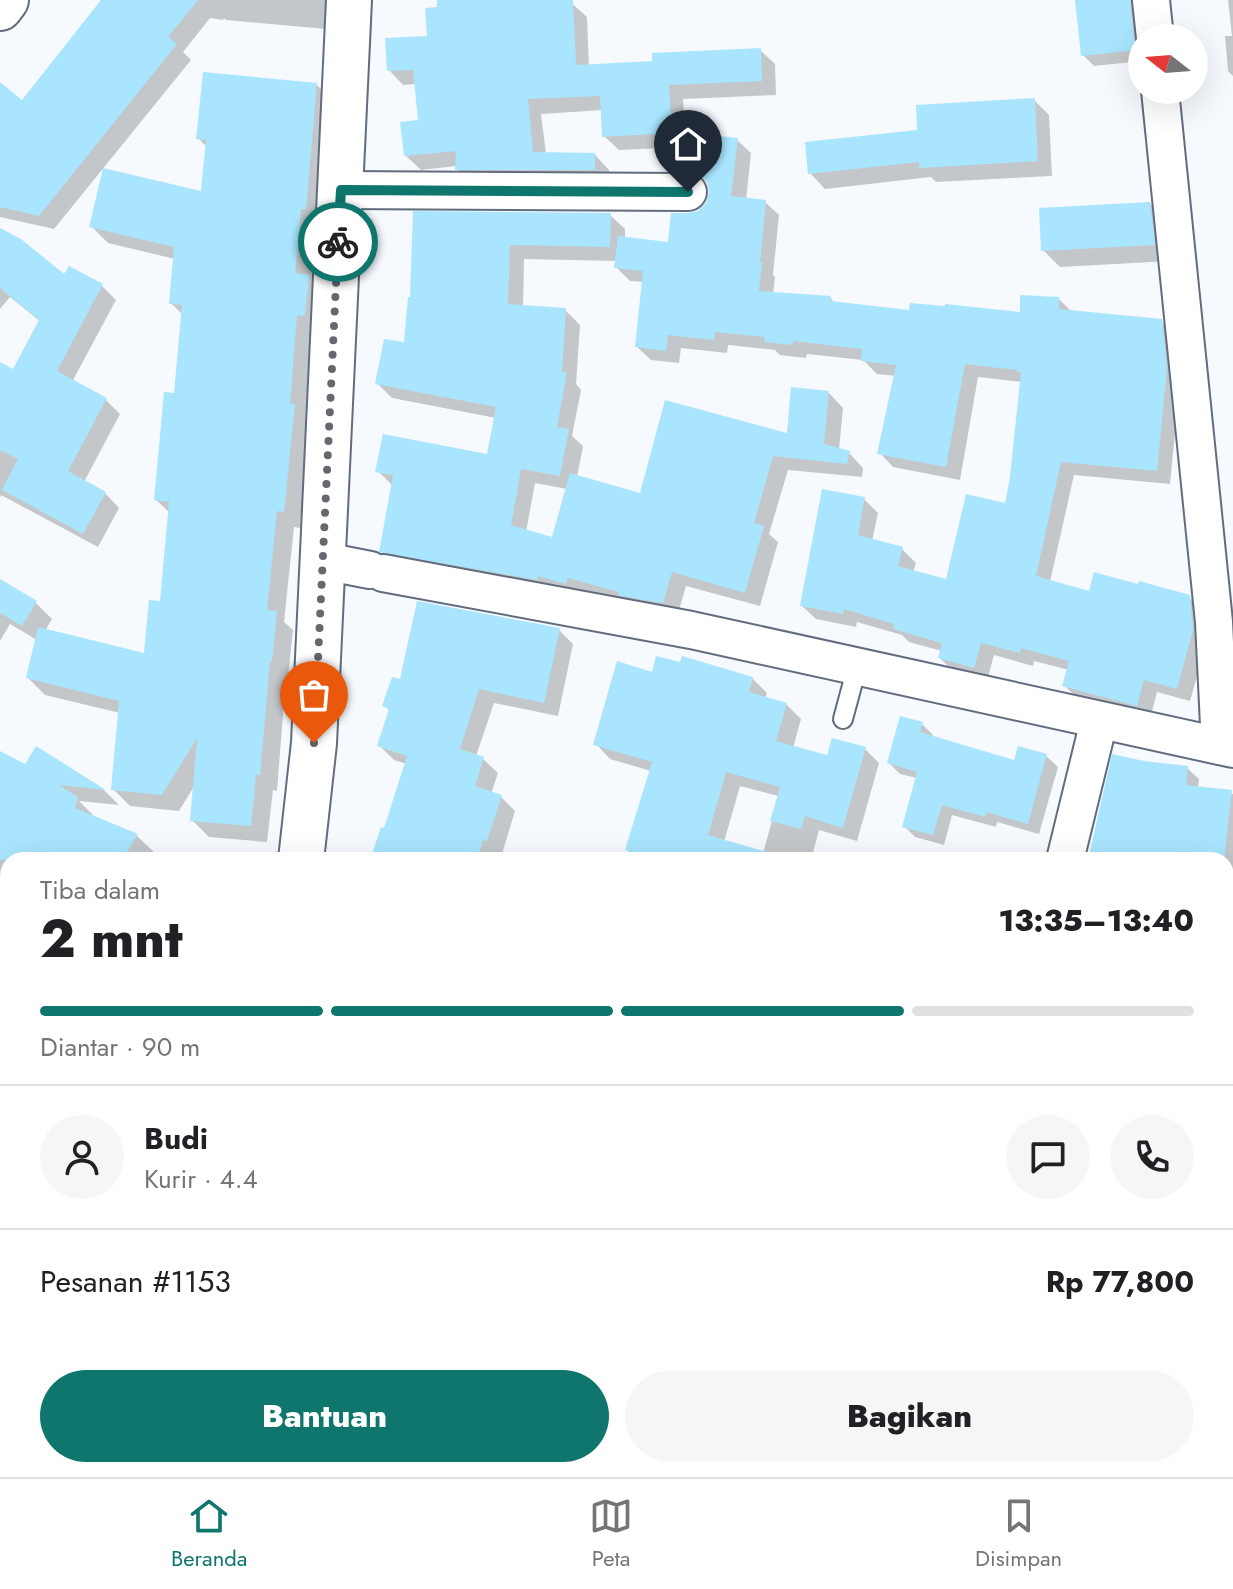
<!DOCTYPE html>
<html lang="id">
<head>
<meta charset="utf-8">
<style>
	body { margin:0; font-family:Jost,sans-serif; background:#f6f6f6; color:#202124; height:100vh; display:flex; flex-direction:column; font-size:30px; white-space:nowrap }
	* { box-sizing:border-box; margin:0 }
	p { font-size:26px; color:#757577 }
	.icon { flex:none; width:44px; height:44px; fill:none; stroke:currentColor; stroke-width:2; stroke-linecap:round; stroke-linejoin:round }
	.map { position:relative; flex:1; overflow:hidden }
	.side { position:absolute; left:0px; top:852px; width:1234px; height:626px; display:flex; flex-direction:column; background:#fff; border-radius:24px 24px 0 0; box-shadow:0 8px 32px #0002 }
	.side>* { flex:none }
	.needle { width:52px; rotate:287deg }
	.buttons { position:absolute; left:1128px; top:24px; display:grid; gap:16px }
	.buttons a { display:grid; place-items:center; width:80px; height:80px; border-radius:50%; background:#fff; box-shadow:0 8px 32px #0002; font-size:40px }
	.pin { position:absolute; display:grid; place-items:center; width:68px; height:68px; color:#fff; margin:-82px -34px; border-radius:50% 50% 50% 0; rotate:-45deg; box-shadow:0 0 8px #0007 }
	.pin .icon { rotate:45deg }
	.courier { position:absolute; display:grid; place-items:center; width:80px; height:80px; margin:-40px; border:6px solid #0f766e; border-radius:50%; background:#fff; color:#222; box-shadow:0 2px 10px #0007 }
	.head em { font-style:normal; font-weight:800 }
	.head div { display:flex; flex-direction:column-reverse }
	.head { display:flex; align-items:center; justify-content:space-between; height:136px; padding:0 40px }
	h1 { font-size:52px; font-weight:800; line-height:60px }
	.bar { display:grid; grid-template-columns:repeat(4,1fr); gap:12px 8px; align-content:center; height:96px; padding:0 40px }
	.bar i { height:10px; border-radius:6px; background:#e0e0e0 }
	.bar .current { background:#0f766e }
	.bar p { grid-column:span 4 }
	.line { display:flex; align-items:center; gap:20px; padding:0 40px; border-top:2px solid #e0e0e0 }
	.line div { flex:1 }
	.round { display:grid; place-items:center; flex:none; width:84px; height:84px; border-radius:42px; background:#f6f6f6 }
	.primary-button { display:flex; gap:16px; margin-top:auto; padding:16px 40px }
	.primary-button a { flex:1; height:92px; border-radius:48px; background:#0f766e; color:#fff; font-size:32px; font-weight:800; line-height:92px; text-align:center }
	.primary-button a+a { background:#f6f6f6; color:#202124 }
	.tab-bar { display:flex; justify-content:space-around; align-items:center; height:112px; border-top:2px solid #e0e0e0; background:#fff; font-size:22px; color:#757577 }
	.tab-bar a { display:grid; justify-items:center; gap:4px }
	.tab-bar .current { color:#0f766e }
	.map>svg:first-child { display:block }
	.water { fill:#70b4b5; stroke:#558689; stroke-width:2 }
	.shadow { fill:#0003; fill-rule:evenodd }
	.building { fill:#a9e5fe }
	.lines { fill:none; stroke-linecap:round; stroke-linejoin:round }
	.service-casing { stroke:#616d7e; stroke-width:22 }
	.minor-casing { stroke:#616d7e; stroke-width:40 }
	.tertiary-casing { stroke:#616d7e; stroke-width:48 }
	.primary-casing { stroke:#616d7e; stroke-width:48 }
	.service { stroke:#fff; stroke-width:18 }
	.minor { stroke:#fff; stroke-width:36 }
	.tertiary { stroke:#fff; stroke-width:44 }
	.primary { stroke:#fff; stroke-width:44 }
	.done { stroke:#65696f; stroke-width:8; stroke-dasharray:0 14.4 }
	.route { stroke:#0f766e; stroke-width:10 }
</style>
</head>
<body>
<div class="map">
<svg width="1233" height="1477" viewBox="0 0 1233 1477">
	<rect width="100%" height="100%" fill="#f6f9fd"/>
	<path class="water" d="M0 1242 8 1245V1470H431L444 1477H0Z"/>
	<g class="shadow">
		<path d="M103 0H343L337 30 226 20 224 18 223 20 210 18 183 52 191 60 54 229 0 217V94L22 102Z"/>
		<path d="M439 0H568L587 17 589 67 654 63 760 50 775 64 776 95 683 99 686 147 619 150 604 136 603 110 541 114 546 154 595 155 609 170V184H472L457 169V166L421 170 406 156 420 122 416 84 403 85 389 70 429 38 439 9Z"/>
		<path d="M1077 0H1137L1142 38V61L1094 66 1083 55Z"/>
		<path d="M1228 0H1233V76L1228 71 1225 36H1232Z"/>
		<path d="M317 85 333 102 317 225 312 280 325 293 314 331 306 418 311 422 300 528 294 527 284 622 293 630 288 677H286L277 791 273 790 267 842 209 837 192 820 195 785 179 811 130 806 113 789 120 713 45 695 28 678 37 640 10 624 0 641V581L36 603 52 619 45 631 146 656 162 603 170 513 156 500 175 395 183 315 171 303 175 259 108 243 91 226 203 193 207 147 198 138Z"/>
		<path d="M1034 100 1049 115 1052 176 936 182 931 177 825 189 810 173 919 131Z"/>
		<path d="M737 140 751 153 746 200 765 202 779 215 773 275 775 277 773 294 830 298 836 304 911 312 1021 314 1059 299 1073 313 1161 321 1175 335 1180 383 1170 484 1074 475 1050 582 1090 593 1189 597 1203 611 1206 644 1190 701 1157 692 1150 719 1078 699 1064 685 1069 670 1034 661 1033 666 994 655 987 681 953 671 940 658 942 651 909 642 902 635 857 622 856 627 816 619 802 606 864 499 878 513 872 541 902 549 916 563 913 572 947 581 1006 505 1012 477 1022 382 978 377 960 480 893 467 880 453 896 376 877 374 863 360 807 354 806 358 780 355 775 350 728 345 727 353 681 348 679 363 651 360 637 347 644 282 630 281 616 267 617 261 524 259 523 307 565 310 580 325 576 384 581 390 572 436 583 446 577 477 641 496 788 436 829 393 843 408 839 450 849 453 863 468 862 477 788 470 769 534 778 542 760 606 686 586 677 617 396 566 381 551 393 486 378 471 489 456 496 418 392 398 378 384 406 345 412 299 415 213 610 215 625 229V239L669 244 707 204ZM535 483 567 489 553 540 526 532Z"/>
		<path d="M1150 204 1166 221 1170 261 1060 267 1043 250Z"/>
		<path d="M0 230 65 278 70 268 102 286 116 300 72 382 106 400 120 414 84 482 105 493 119 508 98 547 1 495 0 498V364L14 372 41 322 10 297 0 309Z"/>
		<path d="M559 630 573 644 558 716 494 703 476 756 483 759 498 773 491 794 501 797 515 811 502 854 498 853 496 860H372L386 830 407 764 394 760 379 745 390 711 385 706 401 682Z"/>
		<path d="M653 674 752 678 767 693 765 699 786 704 801 719 793 748 828 758 865 749 879 763 857 841 819 830 811 860H638L627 850 651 771 610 759 596 744ZM740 786 779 796 763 853 724 842Z"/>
		<path d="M922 724 933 735 932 738 1015 763 1046 756 1058 767 1039 834 997 822 996 827 952 815 944 845 915 837 904 826 917 778 900 774 889 763Z"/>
		<path d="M37 749 105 791 119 805 79 801 93 815V817L137 836 154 852 149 860H8V917L0 912V753L25 767Z"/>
		<path d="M1187 768 1199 779 1198 788 1233 794V907L1231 922 1226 928V860H1090Z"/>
		<path d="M0 1011 8 1018V1143L0 1138Z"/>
		<path d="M1233 1054V1136L1226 1135V1055Z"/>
		<path d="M8 1149V1202L0 1195V1162Z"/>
		<path d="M1226 1173 1233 1174V1206H1230L1226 1232Z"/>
		<path d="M1226 1249H1233V1429L1226 1423V1325L1230 1292 1226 1291Z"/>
		<path d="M602 1470H868L875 1477H598Z"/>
		<path d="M1053 1470H1178L1177 1477H1076Z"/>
	</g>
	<g class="building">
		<path d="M101 0H198L168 37 177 44 39 216 0 207V82L22 100Z"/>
		<path d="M437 0H573L576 65 652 61V53L761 48 762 81 669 85 672 133 602 137 600 96 528 99 533 152 595 153V170H455L456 151 404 156 400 122 418 120 413 70 387 71 385 38 427 36 425 8 437 7Z"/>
		<path d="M1075 0H1130L1134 40 1138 50 1081 56Z"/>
		<path d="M203 72 317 83 306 209H301L295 273 309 275 305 316 297 315 290 403 295 404 284 512 277 511 267 610 277 611 272 661H270L260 775H256L251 826 190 821 197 738 162 795 111 790 119 701 26 678 38 627 144 653 149 600 160 601 169 502 154 500 164 392 174 393 182 305 169 304 174 247 89 227 103 168 201 191 206 140 196 139Z"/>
		<path d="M1035 98 1038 161 919 168V162L808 174 805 142 917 130 916 105Z"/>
		<path d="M702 134 738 138 731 196 766 200 760 262H762L759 291 831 296 830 301 909 310 910 303 945 306V304L1020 312V295L1059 297V309L1162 319 1167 368 1157 471 1061 462 1036 576 1089 591 1094 572 1138 584 1139 581 1190 595 1193 630 1177 689 1144 680 1137 706 1062 686 1069 661 1021 648 1020 653 981 643 974 668 938 658 942 643 893 629 894 624 844 609 843 614 800 606 822 489 865 497 858 535 903 547 898 566 946 579 966 494 1005 503 1010 477 1021 372H1017V370L965 364 946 467 877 454 896 365 861 361 862 349 793 341V345L764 342 765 337 715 332 714 340 668 335 666 351 635 347 643 271 614 268 618 236 668 242 671 213H688L698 211 706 203 709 193 707 182 698 173Z"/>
		<path d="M1150 202 1155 245 1041 251 1039 208Z"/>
		<path d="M413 211 611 213 610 247 510 245 508 304 566 308 562 372 567 373 557 427 569 429 560 476 521 469 511 525 552 537 570 473 640 493 665 400 787 433 791 387 829 391 824 444 850 451 847 464 773 456 754 523 764 526 745 593 672 572 663 603 621 596 618 595 619 592 568 578 566 584 538 576 537 580 379 552 393 475 375 472 383 434 487 454 496 407 375 384 384 339 404 342 408 297H410Z"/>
		<path d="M0 228 21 239 64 274 69 266 103 284 57 371 107 398 68 471 106 492 83 534 2 490 18 459 0 450V362L13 369 39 320 0 288Z"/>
		<path d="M0 579 37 601 22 626 0 613Z"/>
		<path d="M417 601 560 628 544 703 479 689 460 749 484 757 475 786 502 795 487 841 483 840 477 860H370L381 827 384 828 407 756 377 746 389 709 382 706 392 677 400 679Z"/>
		<path d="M656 656 680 662 682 656 753 677 749 692 787 703 776 741 827 755 832 738 866 747 843 828 805 816 801 829 770 821 780 787 726 772 708 835 770 853 769 860H661L625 850 652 762 593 745 617 661 652 672Z"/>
		<path d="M900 716 923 722 920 732 1014 760 1018 746 1047 754 1028 824 986 812 985 817 942 805 933 835 902 827 917 772 887 763Z"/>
		<path d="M36 746 106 790 59 785 78 797 75 808 138 834 122 860H0V751L25 764Z"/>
		<path d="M1112 754 1144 761 1188 766 1186 785 1232 790 1224 860H1088Z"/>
	</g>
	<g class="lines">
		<defs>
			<path id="service" d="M843 719 857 667"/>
			<g id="minor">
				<path d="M1151 0 1155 38"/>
				<path d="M1160 90 1214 622 1220 746"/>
				<path d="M341 190 688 192"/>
				<path d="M324 561 370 570"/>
				<path d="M383 573 691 630 1233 749"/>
				<path d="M1065 860 1099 721"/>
				<path d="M1226 1033 1233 927"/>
				<path d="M1206 1477V1470"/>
			</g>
			<g id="tertiary">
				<path d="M0 8 6 0"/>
				<path d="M301 860 314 743 349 0"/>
			</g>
			<g id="primary">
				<path d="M0 964 8 969"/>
				<path d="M958 1470 973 1477"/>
			</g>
		</defs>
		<use href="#service" class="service-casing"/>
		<use href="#minor" class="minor-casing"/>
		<use href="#tertiary" class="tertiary-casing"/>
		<use href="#primary" class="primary-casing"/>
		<use href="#service" class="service"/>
		<use href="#minor" class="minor"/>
		<use href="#tertiary" class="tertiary"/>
		<use href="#primary" class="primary"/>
	</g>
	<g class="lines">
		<path class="done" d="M314 743 338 242"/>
		<path class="route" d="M338 242 341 190 688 192"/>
	</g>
</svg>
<div class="buttons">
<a><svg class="needle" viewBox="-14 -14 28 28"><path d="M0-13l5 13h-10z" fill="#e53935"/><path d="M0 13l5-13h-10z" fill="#757577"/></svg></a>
</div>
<div class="pin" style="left:314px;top:743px;background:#ea580c"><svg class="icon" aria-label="bag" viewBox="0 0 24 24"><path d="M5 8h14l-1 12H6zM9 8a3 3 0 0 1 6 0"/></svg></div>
<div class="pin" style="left:688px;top:192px;background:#1f2937"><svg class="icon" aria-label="home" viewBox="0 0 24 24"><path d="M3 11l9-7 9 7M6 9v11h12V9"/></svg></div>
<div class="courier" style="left:338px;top:242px"><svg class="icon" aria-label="bike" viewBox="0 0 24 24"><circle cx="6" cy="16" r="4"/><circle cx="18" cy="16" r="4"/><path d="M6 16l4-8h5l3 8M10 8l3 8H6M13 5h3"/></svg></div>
<section class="side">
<div class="head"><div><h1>2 mnt</h1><p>Tiba dalam</p></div><em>13:35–13:40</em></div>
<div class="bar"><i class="current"></i><i class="current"></i><i class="current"></i><i></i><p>Diantar · 90 m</p></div>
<div class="line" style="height:144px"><a class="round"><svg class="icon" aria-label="person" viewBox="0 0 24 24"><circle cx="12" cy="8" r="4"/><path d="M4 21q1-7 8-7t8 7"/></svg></a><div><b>Budi</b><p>Kurir · 4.4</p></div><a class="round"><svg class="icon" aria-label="chat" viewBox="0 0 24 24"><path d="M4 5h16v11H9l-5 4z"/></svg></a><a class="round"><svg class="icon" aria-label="phone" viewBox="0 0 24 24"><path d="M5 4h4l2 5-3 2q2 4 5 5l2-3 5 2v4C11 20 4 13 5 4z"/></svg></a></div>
<div class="line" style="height:104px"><div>Pesanan #1153</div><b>Rp 77,800</b></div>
<div class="primary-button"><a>Bantuan</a><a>Bagikan</a></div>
</section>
</div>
<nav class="tab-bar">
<a class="current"><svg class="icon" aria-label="home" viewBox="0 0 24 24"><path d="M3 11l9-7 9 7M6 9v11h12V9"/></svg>Beranda</a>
<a><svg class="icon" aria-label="map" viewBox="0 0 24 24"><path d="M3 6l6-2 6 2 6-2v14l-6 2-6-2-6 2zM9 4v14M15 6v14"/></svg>Peta</a>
<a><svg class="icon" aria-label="saved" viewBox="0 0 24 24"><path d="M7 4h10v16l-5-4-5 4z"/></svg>Disimpan</a>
</nav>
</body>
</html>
